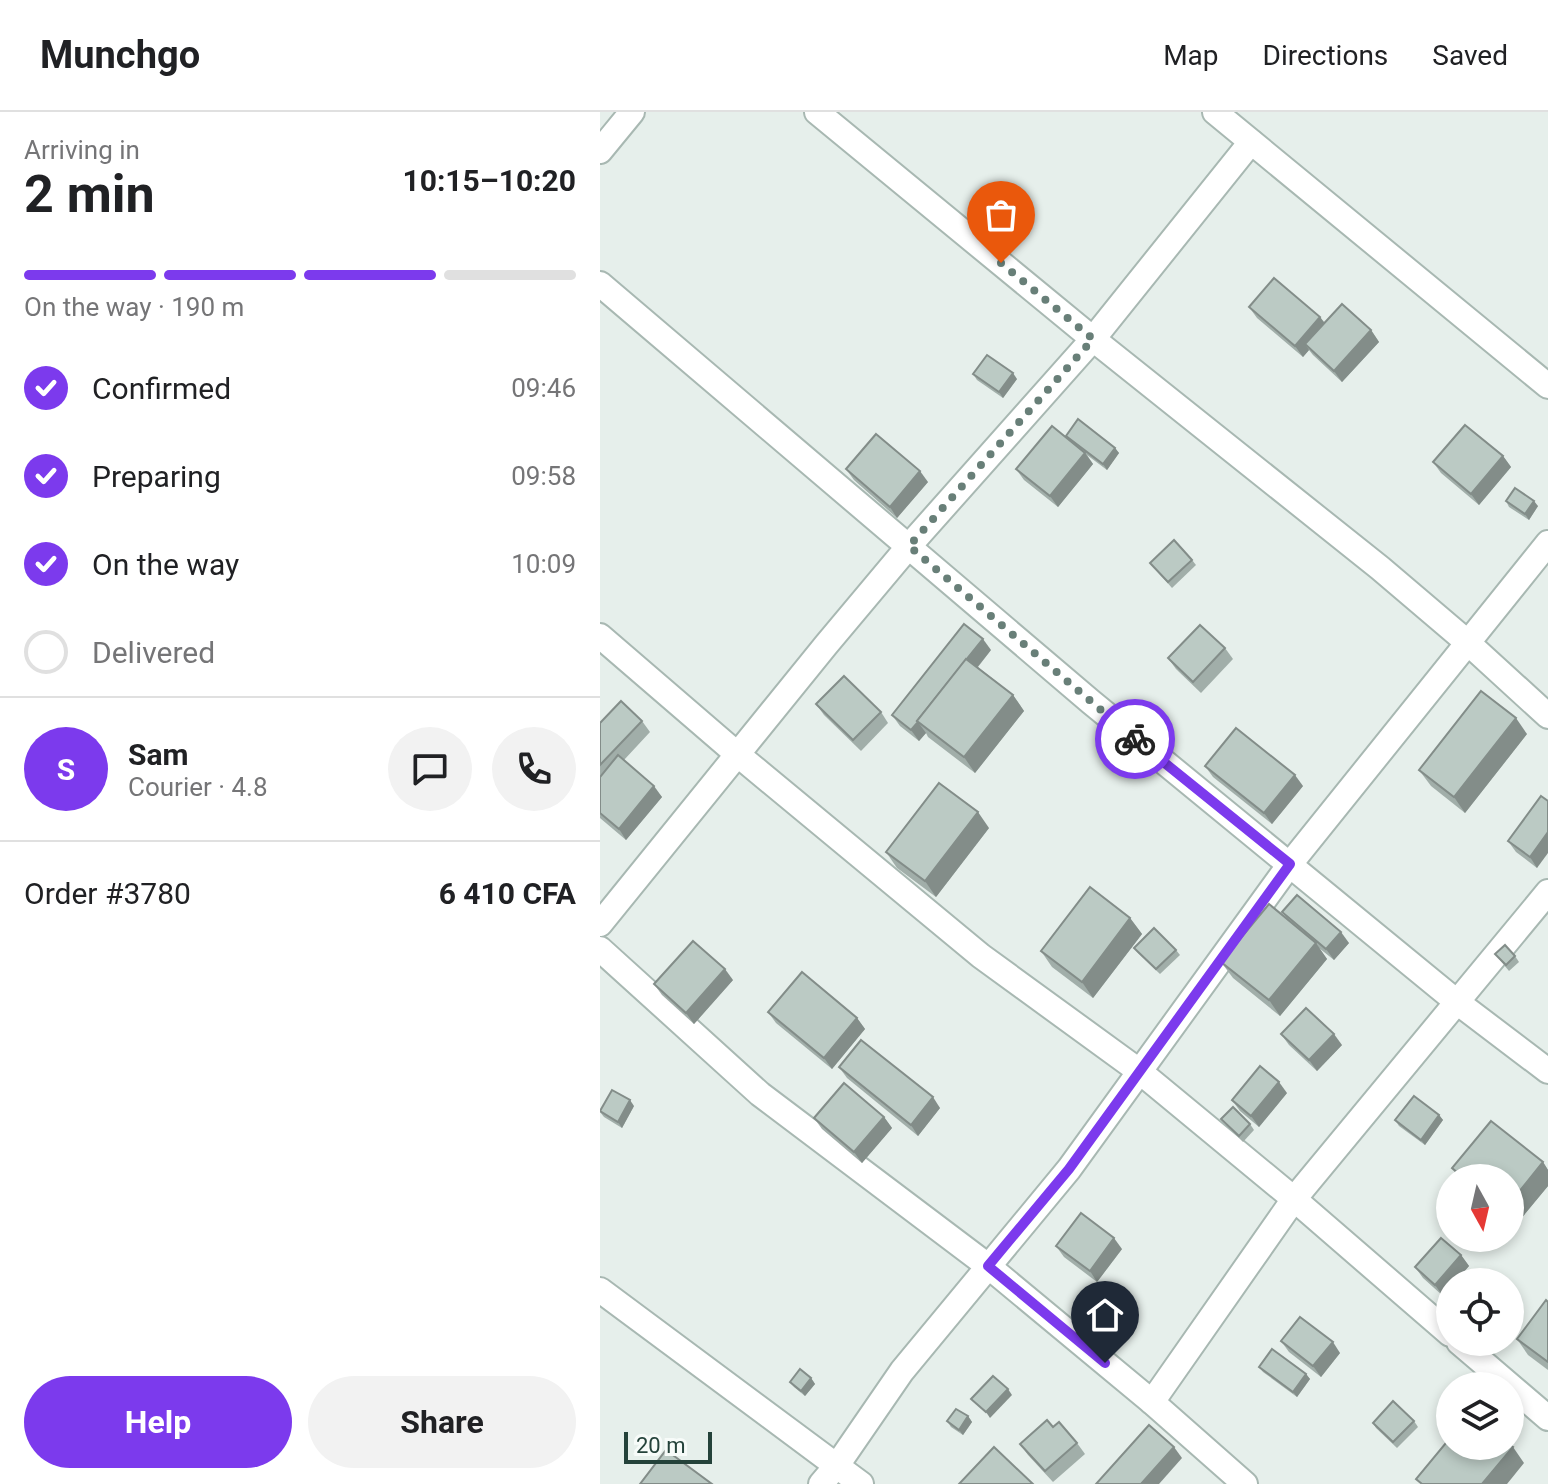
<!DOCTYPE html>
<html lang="en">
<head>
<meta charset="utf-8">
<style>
	body { margin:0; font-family:Roboto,sans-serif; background:#f2f2f2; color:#202124; height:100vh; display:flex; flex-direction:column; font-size:30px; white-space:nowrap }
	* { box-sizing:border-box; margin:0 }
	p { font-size:26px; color:#757577 }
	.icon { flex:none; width:44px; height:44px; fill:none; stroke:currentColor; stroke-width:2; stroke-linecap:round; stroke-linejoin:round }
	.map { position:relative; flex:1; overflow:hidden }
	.sheet { display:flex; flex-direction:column; background:#fff; width:600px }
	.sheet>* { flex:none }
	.needle { width:52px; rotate:172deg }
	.fabs { position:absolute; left:836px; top:1052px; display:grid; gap:16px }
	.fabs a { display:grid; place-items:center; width:88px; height:88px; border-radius:50%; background:#fff; box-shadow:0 4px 12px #0003; font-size:40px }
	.scale { position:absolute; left:24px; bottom:20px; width:88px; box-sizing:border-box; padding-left:8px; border:4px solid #24423a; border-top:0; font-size:22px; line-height:28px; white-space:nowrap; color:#24423a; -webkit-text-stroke:6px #f7fbf9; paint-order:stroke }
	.pin { position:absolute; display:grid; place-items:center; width:68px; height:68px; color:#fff; margin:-82px -34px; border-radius:50% 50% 50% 0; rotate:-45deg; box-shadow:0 0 8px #0007 }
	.pin .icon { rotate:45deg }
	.courier { position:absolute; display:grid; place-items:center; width:80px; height:80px; margin:-40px; border:6px solid #7c3aed; border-radius:50%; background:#fff; color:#222; box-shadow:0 2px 10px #0007 }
	.overview em { font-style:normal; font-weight:700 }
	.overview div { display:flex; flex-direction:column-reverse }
	.overview { display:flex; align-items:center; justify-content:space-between; height:136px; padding:0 24px }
	h1 { font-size:52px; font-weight:700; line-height:60px }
	.bar { display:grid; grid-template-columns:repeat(4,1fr); gap:12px 8px; align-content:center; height:96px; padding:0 24px }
	.bar i { height:10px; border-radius:6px; background:#e0e0e0 }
	.bar .active { background:#7c3aed }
	.bar p { grid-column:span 4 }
	.line { display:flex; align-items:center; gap:20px; padding:0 24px; border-top:2px solid #e0e0e0 }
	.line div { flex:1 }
	.round { display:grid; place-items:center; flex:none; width:84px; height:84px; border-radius:42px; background:#f2f2f2 }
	ol { padding:0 24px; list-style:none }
	li { display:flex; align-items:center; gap:24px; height:88px }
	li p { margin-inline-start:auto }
	li .icon { padding:8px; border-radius:50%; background:#7c3aed; color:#fff; stroke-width:4 }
	li:last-child { color:#757577 }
	li i { width:44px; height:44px; border:4px solid #e0e0e0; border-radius:50% }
	.primary-button { display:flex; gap:16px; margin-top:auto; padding:16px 24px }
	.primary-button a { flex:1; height:92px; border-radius:48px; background:#7c3aed; color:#fff; font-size:32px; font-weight:700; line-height:92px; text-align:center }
	.primary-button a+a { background:#f2f2f2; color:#202124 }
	header { display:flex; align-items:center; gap:48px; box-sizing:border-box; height:112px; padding:0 40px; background:#fff; border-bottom:2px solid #e0e0e0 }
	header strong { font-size:38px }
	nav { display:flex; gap:44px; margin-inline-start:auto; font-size:28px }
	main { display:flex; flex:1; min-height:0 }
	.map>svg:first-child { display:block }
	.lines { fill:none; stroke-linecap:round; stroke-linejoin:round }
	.street-casing { stroke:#a8b8b2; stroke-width:28 }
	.street { stroke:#fff; stroke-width:24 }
	.wall { fill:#a1aea9 }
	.shaded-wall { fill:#838d89 }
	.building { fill:#bbcac4; stroke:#838d89; stroke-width:2 }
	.done { stroke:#687f78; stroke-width:8; stroke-dasharray:0 14.4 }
	.route { stroke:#7c3aed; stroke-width:10 }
</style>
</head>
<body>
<header>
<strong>Munchgo</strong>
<nav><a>Map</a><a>Directions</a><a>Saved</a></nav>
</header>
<main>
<section class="sheet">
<div class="overview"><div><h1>2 min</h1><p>Arriving in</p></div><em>10:15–10:20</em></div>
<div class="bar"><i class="active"></i><i class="active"></i><i class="active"></i><i></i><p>On the way · 190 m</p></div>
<ol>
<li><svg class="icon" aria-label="check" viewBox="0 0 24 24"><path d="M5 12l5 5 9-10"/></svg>Confirmed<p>09:46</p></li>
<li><svg class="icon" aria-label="check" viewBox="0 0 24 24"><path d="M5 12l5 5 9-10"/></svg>Preparing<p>09:58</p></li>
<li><svg class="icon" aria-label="check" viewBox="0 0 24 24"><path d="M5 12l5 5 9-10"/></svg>On the way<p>10:09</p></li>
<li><i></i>Delivered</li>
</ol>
<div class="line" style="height:144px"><b class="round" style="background:#7c3aed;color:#fff">S</b><div><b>Sam</b><p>Courier · 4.8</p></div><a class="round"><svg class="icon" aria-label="chat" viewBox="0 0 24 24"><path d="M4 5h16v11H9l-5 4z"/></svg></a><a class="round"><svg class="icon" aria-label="phone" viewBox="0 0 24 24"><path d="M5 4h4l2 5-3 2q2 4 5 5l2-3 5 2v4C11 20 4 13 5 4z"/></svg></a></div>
<div class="line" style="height:104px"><div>Order #3780</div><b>6 410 CFA</b></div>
<div class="primary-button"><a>Help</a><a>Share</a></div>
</section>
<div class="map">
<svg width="948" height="1372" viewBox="0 0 948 1372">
	<rect width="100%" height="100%" fill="#e6efeb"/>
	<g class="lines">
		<defs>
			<g id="street">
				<path d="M217 0 493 227 780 456 867 530 948 604"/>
				<path d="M615 0 948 274"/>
				<path d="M0 39 32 0"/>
				<path d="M0 172 491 590 857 890 948 959"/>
				<path d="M0 524 137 642 381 844 539 959 694 1087 850 1222"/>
				<path d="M0 812 226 533 309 434 493 227 651 30"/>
				<path d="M0 837 160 982 388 1154 552 1290 645 1372"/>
				<path d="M0 1178 261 1372"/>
				<path d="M859 1230 948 1306"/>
				<path d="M552 1290 694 1087 948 780"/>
				<path d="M221 1372 238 1352 302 1259 469 1057 690 752 948 431"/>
			</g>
		</defs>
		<use href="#street" class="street-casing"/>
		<use href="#street" class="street"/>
	</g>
	<g class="wall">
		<path d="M649 195 720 205 725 211 771 218 779 230 742 270 713 243 709 238 703 245 657 206Z"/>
		<path d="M373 262 417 267 403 286 377 268Z"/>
		<path d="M467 326 515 336 519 341 507 358 487 343 493 352 458 395 424 368 416 357Z"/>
		<path d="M903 344 911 355 879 393 841 361 833 350Z"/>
		<path d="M246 357 328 370 297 406 254 368Z"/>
		<path d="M906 389 938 394 929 408 909 395Z"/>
		<path d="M592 448 596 453 572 476 550 451Z"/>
		<path d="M625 536 633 547 601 581 576 557 568 546Z"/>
		<path d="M391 538 378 555 413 583 424 599 375 661 328 625 326 621 319 629 300 614 292 603Z"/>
		<path d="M216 592 281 600 288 611 261 639 224 603Z"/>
		<path d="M42 609 50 620 24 648 62 685 26 728 0 706V611Z"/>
		<path d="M927 622 865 701 831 674 819 658Z"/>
		<path d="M605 654 703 674 672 712 613 665Z"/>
		<path d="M948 689 937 756 916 740 908 729Z"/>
		<path d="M389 716 336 785 297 756 286 740Z"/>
		<path d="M682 800 749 831 734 848 719 836 727 847 680 904 633 866 621 850 687 807Z"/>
		<path d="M530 806 542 822 493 886 452 855 441 839Z"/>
		<path d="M534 836 576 838 580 843 560 862 538 841Z"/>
		<path d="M895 842 915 844 919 850 909 859Z"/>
		<path d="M133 868 94 912 62 883 54 872Z"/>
		<path d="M168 900 257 906 265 917 232 957 176 911Z"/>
		<path d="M681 922 742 933 717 959 689 933Z"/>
		<path d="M239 955 340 996 318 1024 247 966Z"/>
		<path d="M687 981 659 1015 640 999 632 988Z"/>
		<path d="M34 994 22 1016 4 1005 0 1000Z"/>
		<path d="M839 1003 843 1008 825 1033 799 1014 795 1008Z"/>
		<path d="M284 1005 292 1016 262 1051 222 1017 214 1006Z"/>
		<path d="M621 1007 650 1012 654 1018 643 1030Z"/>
		<path d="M891 1009 943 1050 948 1058V1074L915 1114 910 1110V1066H859L852 1056Z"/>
		<path d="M456 1134 522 1137 497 1170 464 1145Z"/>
		<path d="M861 1143 869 1154 855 1170H850V1176L843 1184 823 1166 815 1155Z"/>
		<path d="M948 1190V1258L928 1243 917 1227Z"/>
		<path d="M681 1229 740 1241 721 1265 689 1240Z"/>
		<path d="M659 1255 706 1262 710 1267 697 1285 663 1260Z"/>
		<path d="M211 1266 215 1272 205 1284 194 1275 190 1270Z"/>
		<path d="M368 1304 372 1310 363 1323 351 1315 347 1309Z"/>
		<path d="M814 1309 818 1315 797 1336 776 1316 773 1311Z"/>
		<path d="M453 1315 477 1331 485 1342 453 1370 428 1343 420 1332Z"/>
	</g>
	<g class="shaded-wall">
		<path d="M720 205 728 216 705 232 709 238 703 245 695 234Z"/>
		<path d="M771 218 779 230 742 270 734 259Z"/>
		<path d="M413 261 417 267 403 286 399 280Z"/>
		<path d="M515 336 519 341 507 358 503 352Z"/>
		<path d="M485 341 493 352 458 395 450 384Z"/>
		<path d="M903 344 911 355 879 393 871 382Z"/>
		<path d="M320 359 328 370 297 406 290 395Z"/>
		<path d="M934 389 938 394 929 408 925 402Z"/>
		<path d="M383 527 391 538 328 617 318 610Z"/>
		<path d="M413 583 424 599 375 661 364 645Z"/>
		<path d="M916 606 927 622 865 701 854 685Z"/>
		<path d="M318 610 326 621 319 629 311 618Z"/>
		<path d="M695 663 703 674 672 712 664 701Z"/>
		<path d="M54 674 62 685 26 728 19 717Z"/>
		<path d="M378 700 389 716 336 785 325 769Z"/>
		<path d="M948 720V741L937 756 930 745Z"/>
		<path d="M530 806 542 822 493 886 482 870Z"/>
		<path d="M741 820 749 831 734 848 726 837Z"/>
		<path d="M716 831 727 847 680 904 669 888Z"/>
		<path d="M125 857 133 868 94 912 86 901Z"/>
		<path d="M257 906 265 917 232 957 224 946Z"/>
		<path d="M734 922 742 933 717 959 709 948Z"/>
		<path d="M679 970 687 981 659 1015 651 1004Z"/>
		<path d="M333 985 340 996 318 1024 311 1013Z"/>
		<path d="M30 988 34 994 22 1016 18 1010Z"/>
		<path d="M839 1003 843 1008 825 1033 821 1028Z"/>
		<path d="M284 1005 292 1016 262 1051 254 1040Z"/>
		<path d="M943 1050 948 1058V1074L915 1114 910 1106V1091Z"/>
		<path d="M514 1126 522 1137 497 1170 490 1159Z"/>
		<path d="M861 1143 869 1154 855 1170H850V1176L843 1184 835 1173Z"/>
		<path d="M733 1230 740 1241 721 1265 713 1254Z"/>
		<path d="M706 1262 710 1267 697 1285 693 1280Z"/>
		<path d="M211 1266 215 1272 205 1284 201 1279Z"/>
		<path d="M408 1277 412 1283 390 1306 386 1300Z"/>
		<path d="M368 1304 372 1310 363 1323 359 1318Z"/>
		<path d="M574 1335 582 1346 559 1372H541Z"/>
		<path d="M913 1335 924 1351 907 1372H882Z"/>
	</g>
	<g class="building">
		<path d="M674 166 720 205 695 234 649 195Z"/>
		<path d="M742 192 771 218 734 259 705 232Z"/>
		<path d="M387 243 413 261 399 280 373 262Z"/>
		<path d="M478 307 515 336 503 352 466 324Z"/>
		<path d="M865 313 903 344 871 382 833 350Z"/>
		<path d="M452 314 485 341 450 384 416 357Z"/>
		<path d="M276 322 320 359 290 395 246 357Z"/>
		<path d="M915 376 934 389 925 402 906 389Z"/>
		<path d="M574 428 592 448 568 470 550 451Z"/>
		<path d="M364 512 383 527 317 609 318 610 311 618 292 603Z"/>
		<path d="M600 513 625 536 593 570 568 546Z"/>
		<path d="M366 547 413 583 364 645 317 609Z"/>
		<path d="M244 564 281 600 253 628 216 592Z"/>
		<path d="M881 579 916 606 854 685 819 658Z"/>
		<path d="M21 589 42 609 0 653V611Z"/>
		<path d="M636 616 695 663 664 701 605 654Z"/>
		<path d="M18 643 54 674 19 717 0 701V665Z"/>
		<path d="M339 671 378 700 325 769 286 740Z"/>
		<path d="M941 684 948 689V720L930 745 908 729Z"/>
		<path d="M490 775 530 806 482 870 441 839Z"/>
		<path d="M697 783 741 820 726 837 682 800Z"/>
		<path d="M669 792 716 831 669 888 621 850Z"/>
		<path d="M554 816 576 838 556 857 534 836Z"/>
		<path d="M93 829 125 857 86 901 54 872Z"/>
		<path d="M905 833 915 844 906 853 895 842Z"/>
		<path d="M202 860 257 906 224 946 168 900Z"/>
		<path d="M706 896 734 922 709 948 681 922Z"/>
		<path d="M261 928 333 985 311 1013 239 955Z"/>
		<path d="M660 954 679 970 651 1004 632 988Z"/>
		<path d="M244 971 284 1005 254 1040 214 1006Z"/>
		<path d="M12 978 30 988 18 1010 0 999Z"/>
		<path d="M814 984 839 1003 821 1028 795 1008Z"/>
		<path d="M633 995 650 1012 639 1024 621 1007Z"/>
		<path d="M891 1009 943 1050 910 1091V1066H864L852 1056Z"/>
		<path d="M481 1101 514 1126 490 1159 456 1134Z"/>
		<path d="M841 1126 861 1143 835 1173 815 1155Z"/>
		<path d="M946 1188 948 1190V1250L917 1227Z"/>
		<path d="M700 1205 733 1230 713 1254 681 1229Z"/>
		<path d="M672 1237 706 1262 693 1280 659 1255Z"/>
		<path d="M200 1257 211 1266 201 1279 190 1270Z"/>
		<path d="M393 1264 408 1277 386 1300 371 1287Z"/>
		<path d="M793 1289 814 1309 793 1330 773 1311Z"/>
		<path d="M356 1297 368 1304 359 1318 347 1309Z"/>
		<path d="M447 1308 453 1315 459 1310 477 1331 445 1359 420 1332Z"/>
		<path d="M549 1313 574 1335 541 1372H496Z"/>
		<path d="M850 1326V1334H910V1333L913 1335 882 1372H822L816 1367Z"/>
		<path d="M394 1335 433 1372H359Z"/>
		<path d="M66 1338 112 1372H40Z"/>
	</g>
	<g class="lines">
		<path class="done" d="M401 151 493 227 309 434 535 627"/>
		<path class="route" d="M505 1251 388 1154 469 1057 690 752 535 627"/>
	</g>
</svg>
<div class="fabs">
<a><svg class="needle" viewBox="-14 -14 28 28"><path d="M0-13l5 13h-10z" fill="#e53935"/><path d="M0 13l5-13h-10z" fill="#757577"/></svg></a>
<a><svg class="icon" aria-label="locate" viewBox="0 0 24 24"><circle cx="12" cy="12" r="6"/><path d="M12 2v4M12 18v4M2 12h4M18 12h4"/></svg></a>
<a><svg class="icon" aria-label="layers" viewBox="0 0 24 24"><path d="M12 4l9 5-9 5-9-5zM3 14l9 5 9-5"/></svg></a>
</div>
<div class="scale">20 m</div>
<div class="pin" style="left:401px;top:151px;background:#ea580c"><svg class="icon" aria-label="bag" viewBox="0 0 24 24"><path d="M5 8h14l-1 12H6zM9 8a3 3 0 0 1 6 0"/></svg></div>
<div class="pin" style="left:505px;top:1251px;background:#1f2937"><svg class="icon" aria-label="home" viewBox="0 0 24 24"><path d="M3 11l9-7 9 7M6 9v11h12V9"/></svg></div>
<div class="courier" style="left:535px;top:627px"><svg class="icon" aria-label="bike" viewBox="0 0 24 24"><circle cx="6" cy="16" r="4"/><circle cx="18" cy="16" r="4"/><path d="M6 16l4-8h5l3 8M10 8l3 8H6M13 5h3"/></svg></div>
</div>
</main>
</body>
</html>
